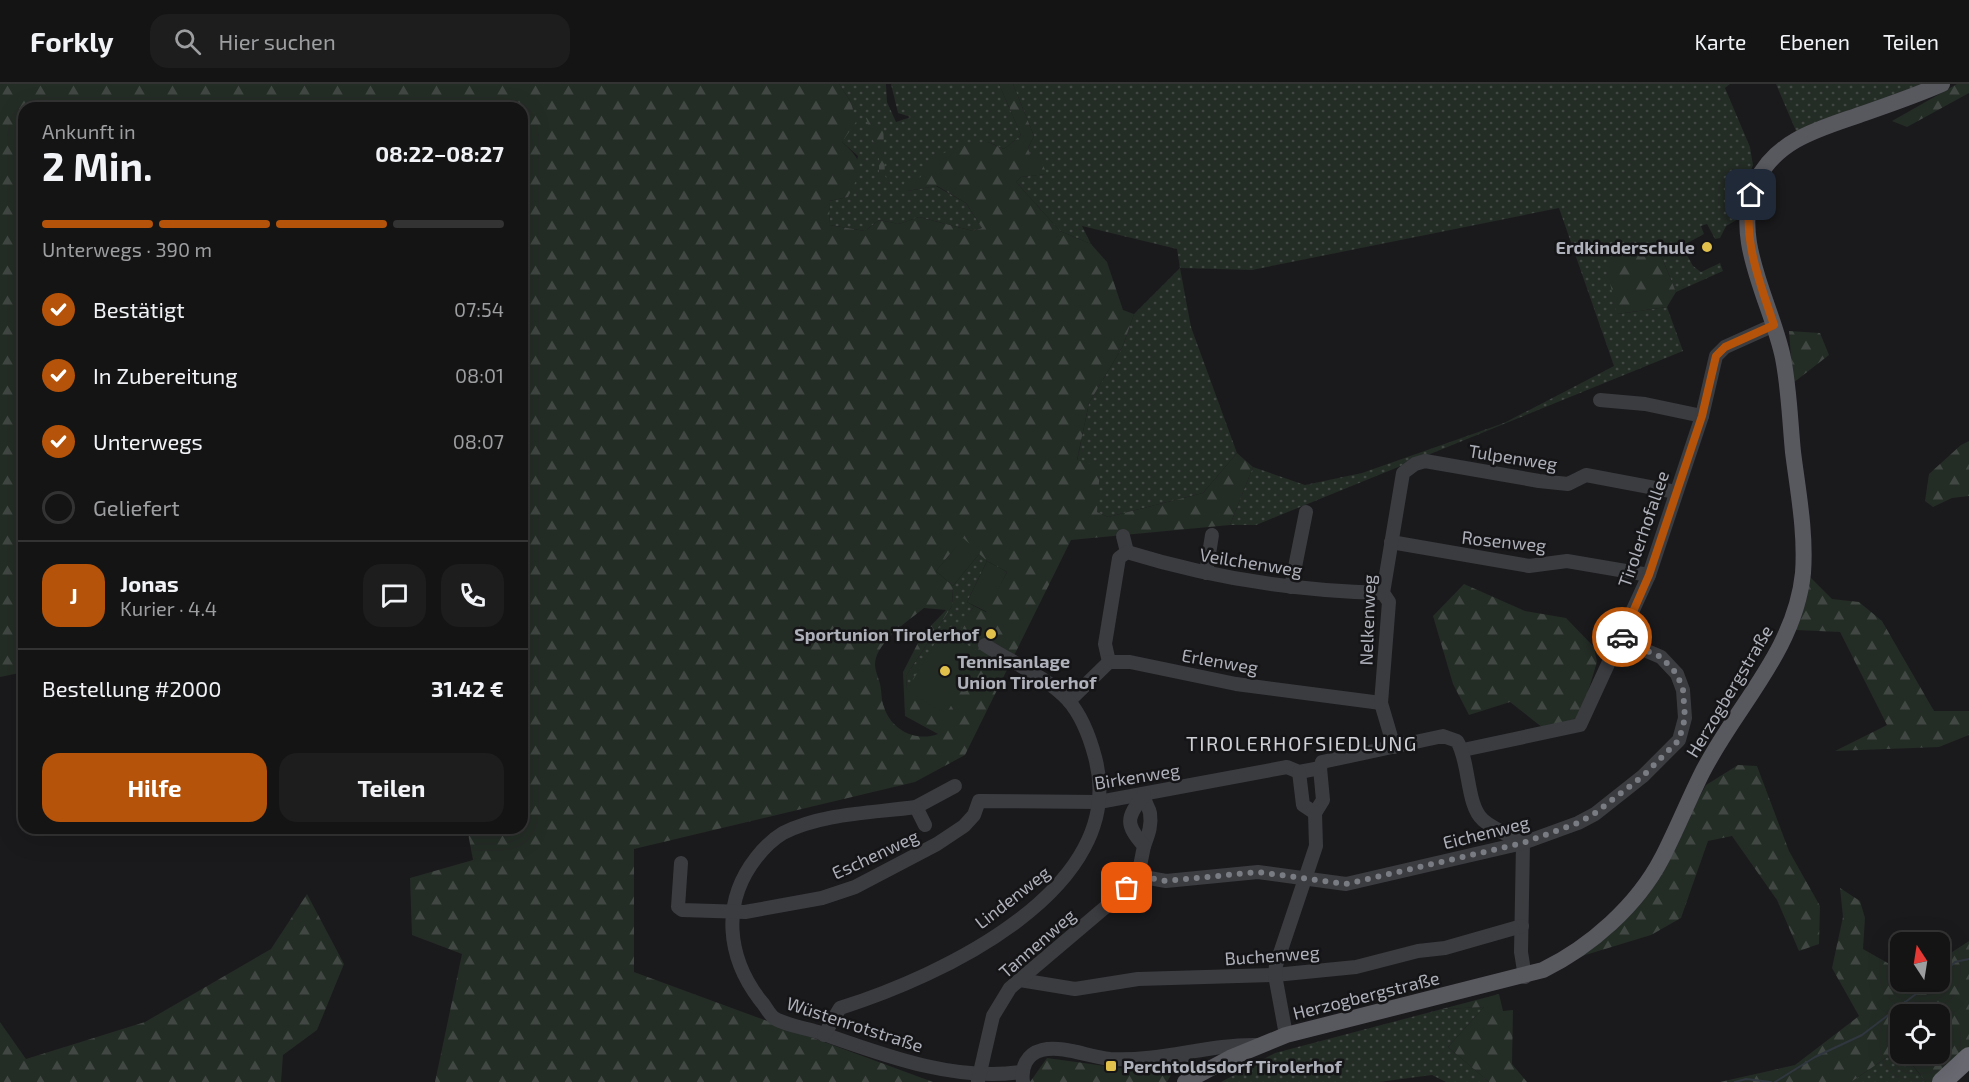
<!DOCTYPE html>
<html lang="de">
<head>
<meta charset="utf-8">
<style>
	body { margin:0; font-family:"Exo 2",sans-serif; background:#1d1d1e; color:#f1f3f6; height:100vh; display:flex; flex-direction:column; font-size:22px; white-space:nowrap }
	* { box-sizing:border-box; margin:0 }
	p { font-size:20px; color:#9d9ea0 }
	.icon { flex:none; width:33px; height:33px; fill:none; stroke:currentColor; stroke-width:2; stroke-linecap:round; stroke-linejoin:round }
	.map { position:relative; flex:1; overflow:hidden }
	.details { position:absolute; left:18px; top:18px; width:510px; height:732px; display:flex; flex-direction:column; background:#141415; border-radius:18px; box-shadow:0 6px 24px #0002,0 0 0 2px #333334 }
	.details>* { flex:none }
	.needle { width:39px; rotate:348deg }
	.buttons { position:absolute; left:1890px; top:848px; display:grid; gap:12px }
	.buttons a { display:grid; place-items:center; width:60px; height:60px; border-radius:12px; background:#141415; box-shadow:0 6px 24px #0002,0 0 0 2px #333334; font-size:30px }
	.pin { position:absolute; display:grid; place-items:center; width:51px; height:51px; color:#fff; margin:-26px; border-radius:12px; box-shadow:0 3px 9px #0006 }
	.courier { position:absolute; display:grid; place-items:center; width:60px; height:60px; margin:-30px; border:4px solid #b45309; border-radius:50%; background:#fff; color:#222; box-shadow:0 2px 8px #0007 }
	.overview em { font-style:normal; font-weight:700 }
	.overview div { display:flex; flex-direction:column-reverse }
	.overview { display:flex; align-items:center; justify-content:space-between; height:102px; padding:0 24px }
	h1 { font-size:39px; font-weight:700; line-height:45px }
	.bar { display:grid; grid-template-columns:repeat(4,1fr); gap:9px 6px; align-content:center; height:72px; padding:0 24px }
	.bar i { height:8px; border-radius:4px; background:#333334 }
	.bar .current { background:#b45309 }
	.bar p { grid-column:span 4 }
	.line { display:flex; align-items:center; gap:15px; padding:0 24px; border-top:2px solid #333334 }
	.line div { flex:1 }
	.round { display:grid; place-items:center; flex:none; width:63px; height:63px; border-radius:18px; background:#1d1d1e }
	ol { padding:0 24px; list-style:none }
	li { display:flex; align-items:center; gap:18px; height:66px }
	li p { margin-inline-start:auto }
	li .icon { padding:6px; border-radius:50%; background:#b45309; color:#fff; stroke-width:4 }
	li:last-child { color:#9d9ea0 }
	li i { width:33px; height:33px; border:3px solid #333334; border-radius:50% }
	.cta { display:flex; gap:12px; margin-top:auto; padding:12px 24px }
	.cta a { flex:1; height:69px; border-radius:18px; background:#b45309; color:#fff; font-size:24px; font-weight:700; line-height:69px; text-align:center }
	.cta a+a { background:#1d1d1e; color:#f1f3f6 }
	header { display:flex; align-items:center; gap:36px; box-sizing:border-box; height:84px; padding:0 30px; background:#141415; border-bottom:2px solid #333334 }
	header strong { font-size:28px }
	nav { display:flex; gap:33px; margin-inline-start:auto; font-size:21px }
	.search { width:420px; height:54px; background:#1d1d1e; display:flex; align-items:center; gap:15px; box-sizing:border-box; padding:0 21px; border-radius:18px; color:#9d9ea0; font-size:22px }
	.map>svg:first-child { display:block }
	.grass { fill:url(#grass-dots) }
	.forest { fill:url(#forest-firs); fill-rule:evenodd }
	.park { fill:#242c26 }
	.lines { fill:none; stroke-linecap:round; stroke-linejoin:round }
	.stream { stroke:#31373f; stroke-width:2 }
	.minor { stroke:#3b3c40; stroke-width:14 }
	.major { stroke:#58585f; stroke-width:16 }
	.highway { stroke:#686971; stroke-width:20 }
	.done { stroke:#7a7c83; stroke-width:6; stroke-dasharray:0 10.8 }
	.route { stroke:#b45309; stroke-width:8 }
	.poi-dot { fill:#e2c04c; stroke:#151517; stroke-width:2 }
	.labels { text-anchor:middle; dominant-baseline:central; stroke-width:5; stroke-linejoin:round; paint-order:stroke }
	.poi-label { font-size:18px; font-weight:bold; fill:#aeb0ba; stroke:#151517; text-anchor:end }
	.street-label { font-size:18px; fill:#aeb0ba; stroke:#151517 }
	.neighbourhood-label { font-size:20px; letter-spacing:1.5px; fill:#ced0d6; stroke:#151517 }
</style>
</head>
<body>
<header>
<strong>Forkly</strong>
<div class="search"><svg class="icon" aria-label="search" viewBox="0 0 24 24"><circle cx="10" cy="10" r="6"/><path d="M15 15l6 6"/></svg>Hier suchen</div>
<nav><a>Karte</a><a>Ebenen</a><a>Teilen</a></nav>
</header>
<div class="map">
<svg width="1969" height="998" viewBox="0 0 1969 998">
	<defs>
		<pattern id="grass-dots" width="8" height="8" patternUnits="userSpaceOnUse" patternTransform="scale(1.5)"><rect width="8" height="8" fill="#242c26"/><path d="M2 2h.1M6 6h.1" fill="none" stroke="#414843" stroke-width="1.8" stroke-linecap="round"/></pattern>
		<pattern id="forest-firs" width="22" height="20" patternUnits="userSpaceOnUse" patternTransform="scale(1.5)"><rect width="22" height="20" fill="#242c26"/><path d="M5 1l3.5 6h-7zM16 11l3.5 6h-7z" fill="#414843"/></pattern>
	</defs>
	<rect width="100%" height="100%" fill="#1a1a1c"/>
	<g class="grass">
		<path d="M839 0H886L887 18 896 38 911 33 898 29 891 0H999L1021 51 1004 65 988 58 920 94 907 107 936 102 966 119 982 144 973 147 919 133 899 140 879 136 865 147 830 141 829 117 848 113 858 72 842 58 851 18Z"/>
		<path d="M1013 0H1730L1725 4 1750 63 1753 81 1742 109 1740 134 1726 142 1720 154 1715 155 1707 140 1701 142 1704 150 1682 162 1693 182 1701 188 1720 179 1723 187 1676 208 1658 164 1617 230 1667 223 1683 267 1256 441H1230L1253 383 1305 401 1362 389 1504 339 1614 282 1559 124 1252 186 1180 184 1191 243 1237 369 1203 409 1108 433 1097 428 1077 377 1089 319 1123 262 1134 230 1180 184 1177 165 1082 142 1091 160 1060 147 1016 98 1021 93 1046 90 1030 71 1028 64 1034 52Z"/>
		<path d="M1776 0H1924L1796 47Z"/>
		<path d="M980 469 987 477 967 518 974 522 964 540 983 558 978 568 943 547 907 606 906 592 952 522 953 502Z"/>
		<path d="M1484 923 1448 963 1489 998H1446L1432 991 1379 998H1221L1275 969 1442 925Z"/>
		<path d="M1899 965 1926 998H1851Z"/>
	</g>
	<g class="forest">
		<path d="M0 0H839L851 18 856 38 842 58C866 79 862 86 848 113L829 117 830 141 865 147 879 136 899 140 919 133 973 147 982 144 966 119 937 102 907 107 904 99 920 94 930 76 958 62 988 58 1004 65 1021 51 999 0H1013L1034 52 1028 64 1030 71 1039 73 1047 90 1021 93 1016 98 1060 147 1091 160 1107 178 1123 226 1134 230 1123 262 1089 319 1077 376 1100 383 1097 428 1108 433 1203 409 1237 369 1253 383 1230 441 1071 456 965 671 915 698 634 765V888L933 998H435L462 870 412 851 410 794 473 776 467 744H522V24H24V588L0 593ZM963 455 987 477 1007 488 986 528 974 522 961 543 983 558 977 567 943 546 907 605 906 592 952 522 953 502 936 487ZM924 524 946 526 922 551 903 588 905 632 938 650C916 658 892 647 884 623 881 616 882 608 880 600 878 591 873 584 876 574 883 553 908 537 924 524Z"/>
		<path d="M1957 0H1969V9L1907 43 1892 37Z"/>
		<path d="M871 32 878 48 883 37 885 92 896 108 879 97V75L866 34Z"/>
		<path d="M1645 160 1658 164 1676 208 1667 223 1617 230 1606 181Z"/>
		<path d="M1789 247 1820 249 1829 271 1793 299Z"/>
		<path d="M1969 357V412L1952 414 1933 423 1925 417 1929 390 1961 361Z"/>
		<path d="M1810 493 1832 515 1859 518 1882 537 1934 627H1969V651L1939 663 1835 667 1887 641 1840 548 1796 546Z"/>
		<path d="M1464 500 1525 527 1566 534 1594 563 1597 578 1583 624 1574 639 1543 644 1510 618 1469 631 1453 600 1433 532Z"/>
		<path d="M1738 681 1757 682 1789 767 1820 822 1819 860 1799 867 1777 816 1732 752 1708 757 1681 834 1651 851 1582 872 1638 822 1706 701Z"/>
		<path d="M1840 804 1860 817 1865 834 1863 865 1900 886V897H1940V876L1969 857V965L1934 998H1926L1903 969H1940V930H1900V966L1899 965 1851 998H1720L1795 981 1859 932 1832 884 1843 833Z"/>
		<path d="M307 810 344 880 317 946 283 971 281 998H0V938L26 975 145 938 271 865Z"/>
		<path d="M1499 910 1503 927 1513 926 1512 980 1527 998H1489L1448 963 1484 923 1442 925Z"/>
		<path d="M1047 974 1171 991 1167 998H1030Z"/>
	</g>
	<g class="park">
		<path d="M963 454 980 469 953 502 936 487Z"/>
		<path d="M987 477 1007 488 987 528 967 518Z"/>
		<path d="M943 546 982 570 946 630 907 606Z"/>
	</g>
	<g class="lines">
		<g class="stream">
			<path d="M1940 892 1955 878 1969 875"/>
			<path d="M1735 998 1746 995 1771 998"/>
			<path d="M1775 998 1815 973 1862 951 1933 897"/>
		</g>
		<g class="minor">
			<path d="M1600 316 1645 320 1702 332"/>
			<path d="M1123 452 1127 468"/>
			<path d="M1391 458 1529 482 1567 477 1649 491"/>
			<path d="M1206 489 1212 451"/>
			<path d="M1291 503 1306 428"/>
			<path d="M1109 578 1105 560 1119 474 1127 468C1211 494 1295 507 1383 509"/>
			<path d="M1069 617 1109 578H1130L1236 600 1381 619"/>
			<path d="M1394 663 1381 619 1389 518 1383 509 1403 389 1415 380 1425 377 1539 397 1568 400 1586 391 1676 408"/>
			<path d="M1463 666 1580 641 1649 491 1702 332 1716 272 1725 263 1774 241"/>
			<path d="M916 723 955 702"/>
			<path d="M1315 729 1323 716 1320 684"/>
			<path d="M925 741 916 723C872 729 823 729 783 749 773 755 763 765 756 774 721 819 727 873 760 916 765 921 769 930 774 934 785 941 805 944 818 948 881 970 953 998 1021 988"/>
			<path d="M1144 762C1148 751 1152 742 1150 729 1149 723 1144 719 1144 711"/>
			<path d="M681 779 678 823 682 826 745 828 822 814 855 803 937 760 964 742 974 731 979 717 1099 718 1287 683 1299 688 1320 684 1322 678 1443 652 1457 657C1470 678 1466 721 1483 736 1493 745 1511 752 1523 759L1521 868 1525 893"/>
			<path d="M1138 792 1166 797 1258 788 1346 800 1523 759 1578 739 1595 730 1643 692 1679 656 1685 634 1683 606 1677 590 1661 573 1621 556"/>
			<path d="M1020 896 1075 905 1138 895 1275 891 1356 883 1418 867 1445 864 1522 842"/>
			<path d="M824 951 840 924C939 893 1131 805 1095 673 1090 654 1082 632 1068 616 1047 593 1011 578 985 561"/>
			<path d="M1286 951 1275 891 1276 881 1316 762 1315 729 1303 721 1299 688"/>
			<path d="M1170 973 1201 989"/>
			<path d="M978 997 993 932 1010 904 1115 815 1138 792 1144 762C1125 740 1126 734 1144 711"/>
			<path d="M1023 998C1021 984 1026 970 1042 966 1063 961 1089 973 1110 975 1160 978 1208 960 1257 961"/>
		</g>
		<path class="major" d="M1185 998 1230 974 1286 951 1543 886C1590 863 1637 822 1662 774 1676 747 1688 717 1702 689 1736 622 1795 567 1803 489 1806 448 1798 408 1793 368 1790 337 1789 304 1783 274 1772 219 1729 153 1756 98 1777 54 1823 44 1865 29 1891 20 1917 11 1942 0"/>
		<path class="highway" d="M1942 998 1969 973"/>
	</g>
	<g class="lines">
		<path class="done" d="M1127 804 1138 792 1166 797 1258 788 1346 800 1523 759 1578 739 1594 730 1643 692 1679 656 1685 634 1683 606 1677 590 1661 573 1621 556 1622 553"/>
		<path class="route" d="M1622 553 1649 491 1702 332 1716 272 1725 263 1774 241C1760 199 1742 155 1751 111"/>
	</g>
	<g class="poi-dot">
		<circle cx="1707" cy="163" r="6"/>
		<circle cx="991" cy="550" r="6"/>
		<circle cx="945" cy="587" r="6"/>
		<rect x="1105" y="976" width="12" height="12" rx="3"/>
	</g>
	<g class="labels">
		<g class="poi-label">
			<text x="1695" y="163">Erdkinderschule</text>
			<text x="979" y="550">Sportunion Tirolerhof</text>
			<text x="957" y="577" text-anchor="start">Tennisanlage<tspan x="957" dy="21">Union Tirolerhof</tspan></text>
			<text x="1123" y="982" text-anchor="start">Perchtoldsdorf Tirolerhof</text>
		</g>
		<g class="street-label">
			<text transform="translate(1513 373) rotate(9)">Tulpenweg</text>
			<text transform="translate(1643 445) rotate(-71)">Tirolerhofallee</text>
			<text transform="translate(1504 457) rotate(6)">Rosenweg</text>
			<text transform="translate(1251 478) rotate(9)">Veilchenweg</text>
			<text transform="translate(1367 536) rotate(-88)">Nelkenweg</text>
			<text transform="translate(1220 577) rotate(10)">Erlenweg</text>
			<text transform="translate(1729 607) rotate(-59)">Herzogbergstraße</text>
			<text transform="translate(1137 692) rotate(-9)">Birkenweg</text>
			<text transform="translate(1486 748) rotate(-14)">Eichenweg</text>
			<text transform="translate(875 770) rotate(-25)">Eschenweg</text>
			<text transform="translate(1012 813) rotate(-38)">Lindenweg</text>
			<text transform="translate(1037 859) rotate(-41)">Tannenweg</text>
			<text transform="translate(1272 871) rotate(-4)">Buchenweg</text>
			<text transform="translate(1366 911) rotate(-14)">Herzogbergstraße</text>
			<text transform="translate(855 940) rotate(18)">Wüstenrotstraße</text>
		</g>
		<g class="neighbourhood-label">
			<text x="1302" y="659">TIROLERHOFSIEDLUNG</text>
		</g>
	</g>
</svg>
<div class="buttons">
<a><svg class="needle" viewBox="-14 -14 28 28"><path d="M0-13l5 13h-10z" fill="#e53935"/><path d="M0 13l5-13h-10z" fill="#9d9ea0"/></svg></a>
<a><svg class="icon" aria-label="locate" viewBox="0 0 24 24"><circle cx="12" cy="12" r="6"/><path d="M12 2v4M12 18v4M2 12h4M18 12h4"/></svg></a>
</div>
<div class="pin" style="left:1127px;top:804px;background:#ea580c"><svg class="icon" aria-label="bag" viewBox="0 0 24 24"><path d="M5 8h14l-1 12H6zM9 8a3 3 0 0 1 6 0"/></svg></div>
<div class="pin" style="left:1751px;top:111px;background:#1f2937"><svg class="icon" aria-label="home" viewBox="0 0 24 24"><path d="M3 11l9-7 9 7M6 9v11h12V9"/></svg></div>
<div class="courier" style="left:1622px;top:553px"><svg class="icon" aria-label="car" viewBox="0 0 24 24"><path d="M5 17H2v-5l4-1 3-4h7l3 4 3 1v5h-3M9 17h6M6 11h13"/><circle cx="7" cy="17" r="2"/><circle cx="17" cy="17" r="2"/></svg></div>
<section class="details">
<div class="overview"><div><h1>2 Min.</h1><p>Ankunft in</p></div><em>08:22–08:27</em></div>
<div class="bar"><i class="current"></i><i class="current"></i><i class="current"></i><i></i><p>Unterwegs · 390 m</p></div>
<ol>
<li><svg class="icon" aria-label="check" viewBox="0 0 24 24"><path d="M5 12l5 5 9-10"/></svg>Bestätigt<p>07:54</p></li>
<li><svg class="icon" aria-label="check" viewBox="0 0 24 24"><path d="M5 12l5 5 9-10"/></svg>In Zubereitung<p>08:01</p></li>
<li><svg class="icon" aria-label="check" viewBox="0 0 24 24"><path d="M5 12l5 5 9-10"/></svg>Unterwegs<p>08:07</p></li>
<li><i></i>Geliefert</li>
</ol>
<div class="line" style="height:108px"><b class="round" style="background:#b45309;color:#fff">J</b><div><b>Jonas</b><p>Kurier · 4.4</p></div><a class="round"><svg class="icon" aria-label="chat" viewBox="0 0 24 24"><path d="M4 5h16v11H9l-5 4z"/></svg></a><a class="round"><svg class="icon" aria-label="phone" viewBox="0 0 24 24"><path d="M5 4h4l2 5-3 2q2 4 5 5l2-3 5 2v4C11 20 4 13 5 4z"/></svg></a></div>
<div class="line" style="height:78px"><div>Bestellung #2000</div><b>31.42 €</b></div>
<div class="cta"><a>Hilfe</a><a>Teilen</a></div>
</section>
</div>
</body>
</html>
